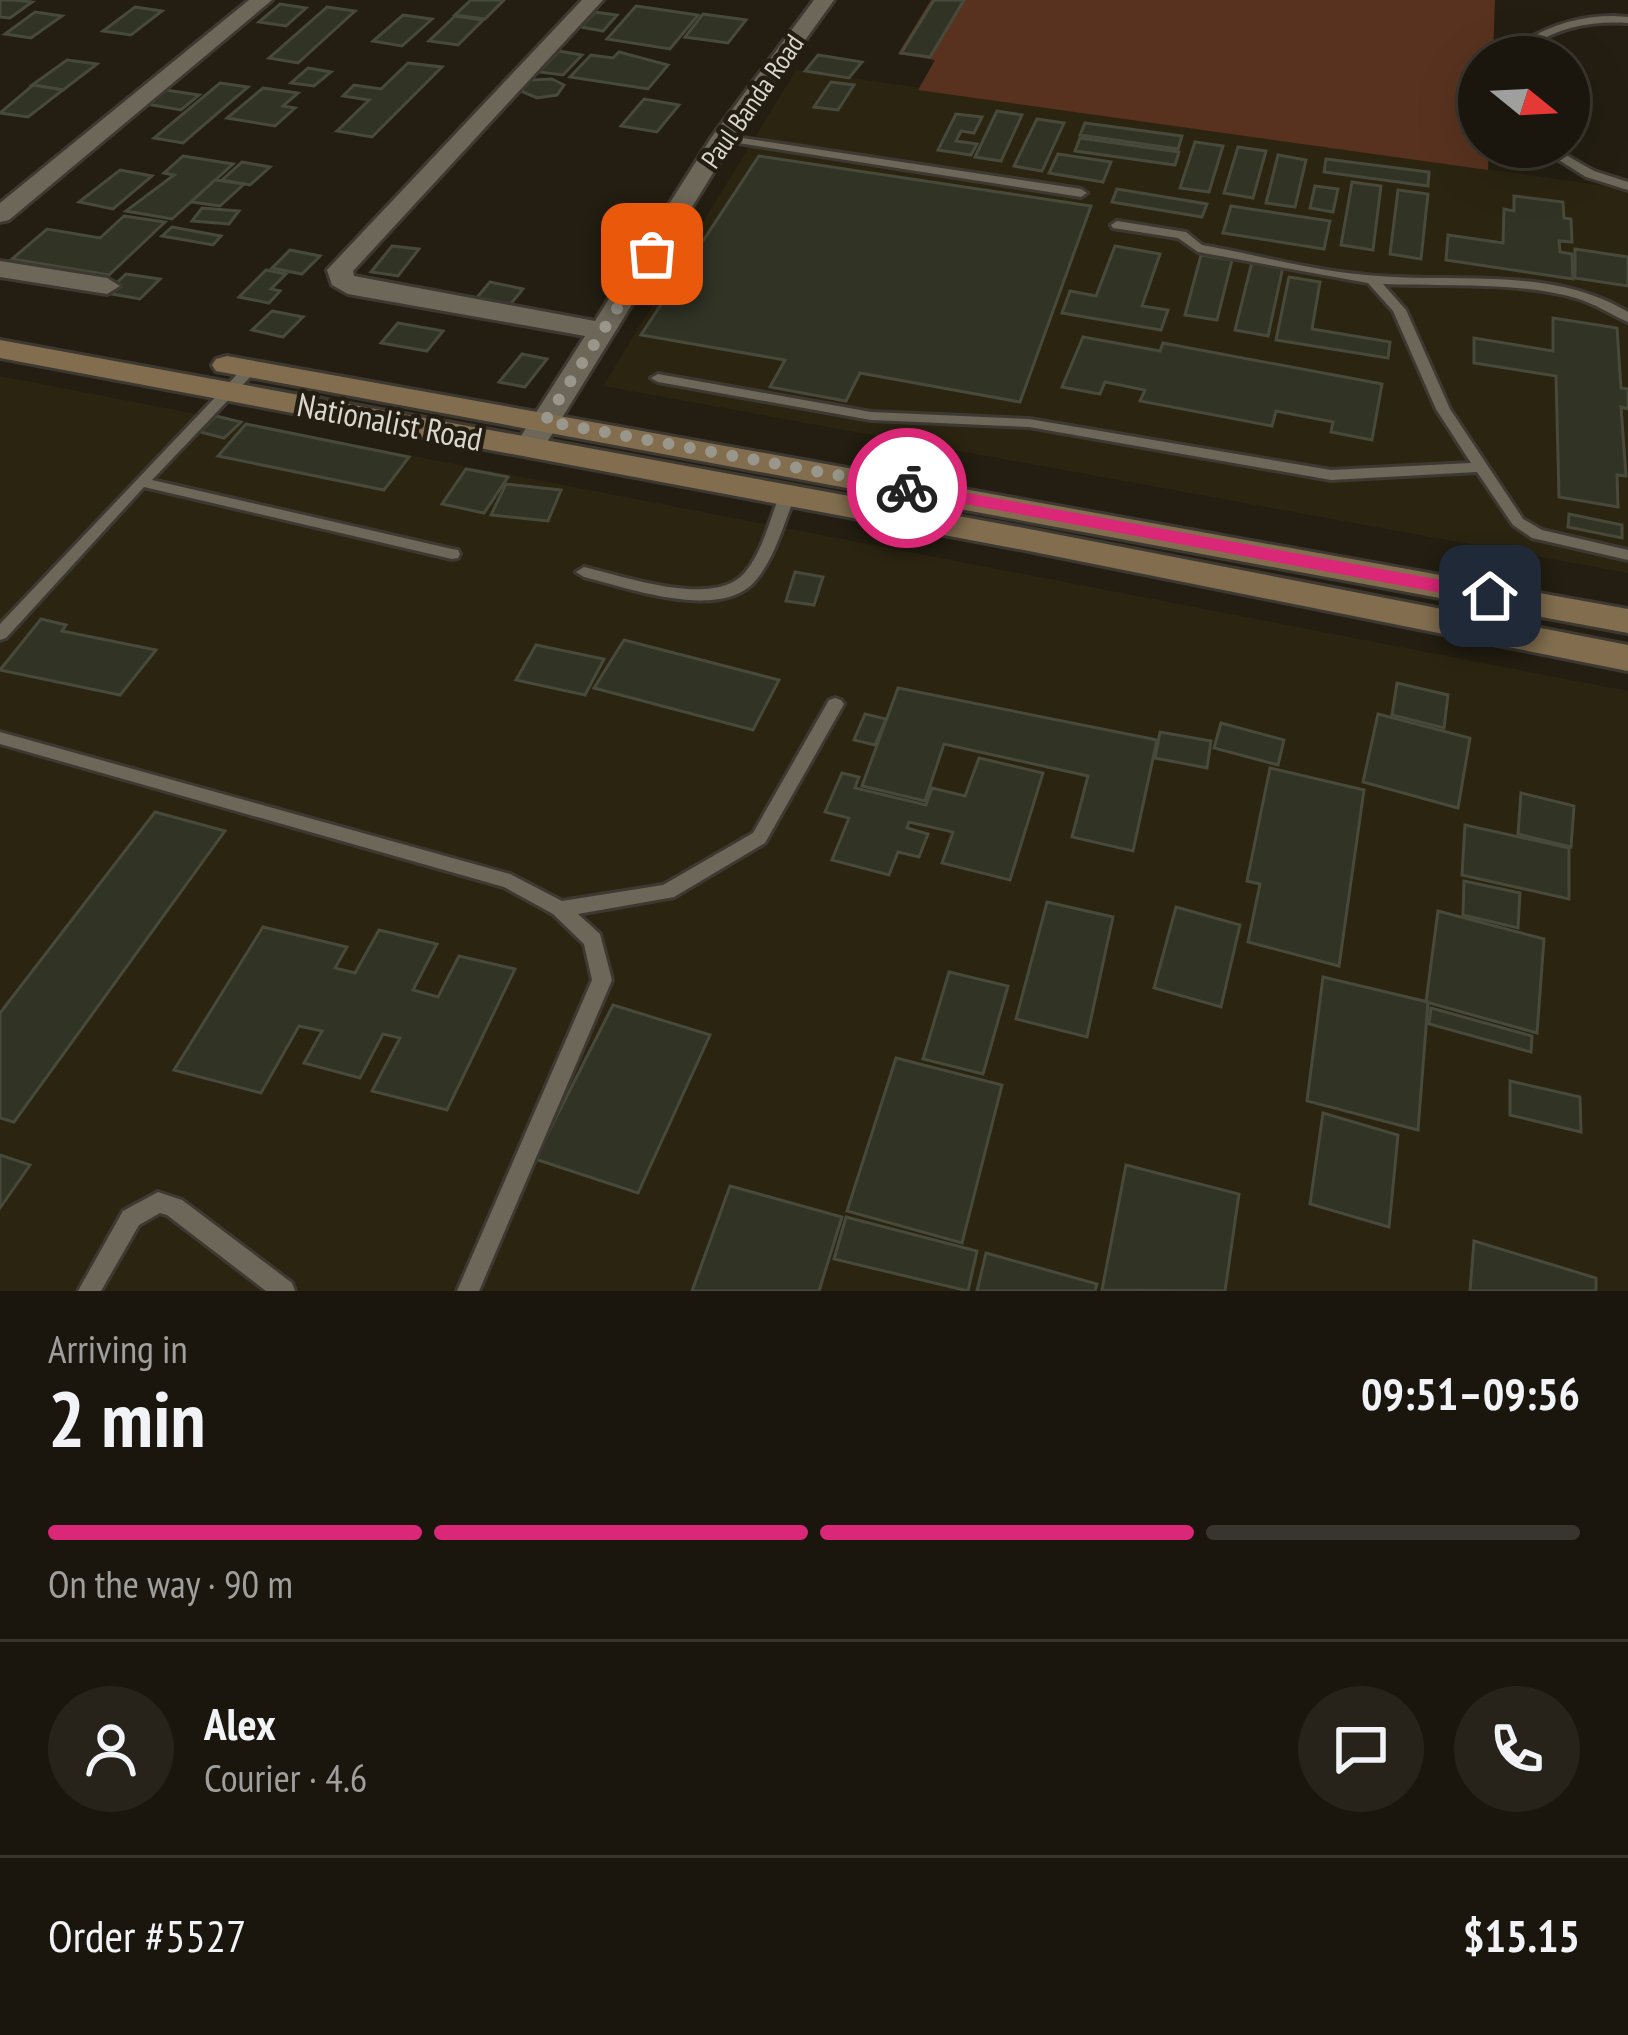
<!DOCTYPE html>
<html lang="en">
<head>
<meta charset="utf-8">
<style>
	body { margin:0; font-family:"PT Sans Narrow",sans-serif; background:#27231b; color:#f1f3f6; height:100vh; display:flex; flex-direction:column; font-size:45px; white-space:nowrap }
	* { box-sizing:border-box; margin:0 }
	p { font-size:39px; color:#9f9f9d }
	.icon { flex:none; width:66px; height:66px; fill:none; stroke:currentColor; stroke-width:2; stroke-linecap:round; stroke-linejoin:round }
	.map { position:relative; height:1291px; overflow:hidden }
	.sheet { display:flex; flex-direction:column; background:#1a160d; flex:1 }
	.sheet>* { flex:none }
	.needle { width:78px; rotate:108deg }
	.tools { position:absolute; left:1458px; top:36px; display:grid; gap:24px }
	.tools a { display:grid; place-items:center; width:132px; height:132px; border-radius:50%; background:#1a160d; box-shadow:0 12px 48px #0002,0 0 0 3px #38352e; font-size:60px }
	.pin { position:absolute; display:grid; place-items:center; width:102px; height:102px; color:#fff; margin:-51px; border-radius:24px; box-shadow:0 6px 18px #0006 }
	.courier { position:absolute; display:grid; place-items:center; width:120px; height:120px; margin:-60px; border:9px solid #db2777; border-radius:50%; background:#fff; color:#222; box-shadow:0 3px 15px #0007 }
	.head em { font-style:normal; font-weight:700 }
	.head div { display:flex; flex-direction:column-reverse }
	.head { display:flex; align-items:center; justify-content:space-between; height:204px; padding:0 48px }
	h1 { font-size:78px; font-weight:700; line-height:90px }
	.bar { display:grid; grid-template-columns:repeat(4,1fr); gap:18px 12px; align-content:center; height:144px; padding:0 48px }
	.bar i { height:15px; border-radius:9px; background:#38352e }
	.bar .on { background:#db2777 }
	.bar p { grid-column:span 4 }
	.line { display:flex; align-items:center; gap:30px; padding:0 48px; border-top:3px solid #38352e }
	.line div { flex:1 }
	.round { display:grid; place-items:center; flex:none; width:126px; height:126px; border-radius:63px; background:#27231b }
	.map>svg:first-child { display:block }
	.built { fill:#2b2411 }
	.green { fill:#59321f }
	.building { fill:#313325; stroke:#47493b; stroke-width:3 }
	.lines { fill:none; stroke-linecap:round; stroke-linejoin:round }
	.lane-casing { stroke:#3d3932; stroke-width:6 }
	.street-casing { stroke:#3d3932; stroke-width:6 }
	.secondary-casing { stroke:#3d3932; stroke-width:6 }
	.lane { fill:#6c6758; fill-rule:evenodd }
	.street { fill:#6c6758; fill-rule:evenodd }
	.secondary { fill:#826e4f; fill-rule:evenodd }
	.route { fill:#db2777 }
	.done { stroke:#99968b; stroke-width:12; stroke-dasharray:0 21.6 }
	.labels { text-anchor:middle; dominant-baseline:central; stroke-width:9; stroke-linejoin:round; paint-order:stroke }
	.far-street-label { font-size:27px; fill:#d8d6cd; stroke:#231e11 }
	.street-label { font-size:33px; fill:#d8d6cd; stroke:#231e11 }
</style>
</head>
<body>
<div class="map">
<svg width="1628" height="1291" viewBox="0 0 1628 1291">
	<rect width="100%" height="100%" fill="#231e11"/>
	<g class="built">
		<path d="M796 70 1628 189V573L603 386Z"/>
		<path d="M0 376 1628 691V1291H0Z"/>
	</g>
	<path class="green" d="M931 0H1495L1493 57H1479V147H1489L1488 170 918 90 935 60 898 54Z"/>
	<g class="building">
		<path d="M0 0H15L32 2 10 18 0 17Z"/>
		<path d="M471 0H504L485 19 455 15Z"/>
		<path d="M934 0H964L930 57 901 53Z"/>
		<path d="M280 4 306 8 286 26 259 22Z"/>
		<path d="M636 6 698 15 670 49 607 39Z"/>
		<path d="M135 7 162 11 131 35 103 31Z"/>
		<path d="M327 7 355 11 298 63 269 58Z"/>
		<path d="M35 12 62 16 31 38 5 34Z"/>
		<path d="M595 12 617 15 603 31 581 27Z"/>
		<path d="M703 14 746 20 728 43 685 37Z"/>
		<path d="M403 15 432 19 402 46 373 41Z"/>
		<path d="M455 16 483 20 458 45 429 41Z"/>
		<path d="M559 51 582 55 563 75 539 72Z"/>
		<path d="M619 52 668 65 648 89 570 77 591 55 613 58Z"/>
		<path d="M818 55 862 62 849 78 805 71Z"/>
		<path d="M67 60 97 64 63 90 32 85Z"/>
		<path d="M408 63 442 67 372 137 337 131 369 100 343 96 354 85 381 89Z"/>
		<path d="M308 68 331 72 314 86 291 83Z"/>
		<path d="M552 79 564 85 557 95 537 98 523 92V85L532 80Z"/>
		<path d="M831 82 854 85 838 110 814 107Z"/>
		<path d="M220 83 248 87 183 143 154 138Z"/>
		<path d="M33 85 63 90 28 117 0 113Z"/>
		<path d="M263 88 298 93 283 106 295 108 275 126 227 118Z"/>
		<path d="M159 89 199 95 181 110 141 103Z"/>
		<path d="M644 99 679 105 657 132 621 126Z"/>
		<path d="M997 111 1022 115 1001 161 975 157Z"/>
		<path d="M956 114 982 117 974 133 961 131 956 141 977 144 971 155 938 150Z"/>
		<path d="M1037 119 1064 123 1042 171 1014 166Z"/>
		<path d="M1085 123 1182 136 1178 149 1080 135Z"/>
		<path d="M1080 138 1179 152 1175 165 1075 151Z"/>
		<path d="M1195 142 1223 146 1209 192 1180 188Z"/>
		<path d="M1238 147 1266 151 1253 198 1224 193Z"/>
		<path d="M1058 154 1111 162 1103 182 1049 173Z"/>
		<path d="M1278 155 1306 160 1295 207 1266 203Z"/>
		<path d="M183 156 233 164 172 219 126 211 174 175 164 173Z"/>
		<path d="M759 156 1091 206 1020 402 860 373 846 401 770 387 785 360 641 335Z"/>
		<path d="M1326 159 1429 172 1428 186 1324 172Z"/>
		<path d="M242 162 270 167 250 185 222 180Z"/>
		<path d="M120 170 152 176 113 209 79 202Z"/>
		<path d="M215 180 244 184 220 206 191 202Z"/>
		<path d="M1352 182 1381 186 1373 250 1341 245Z"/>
		<path d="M1315 186 1338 189 1333 212 1310 208Z"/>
		<path d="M1117 189 1207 204 1202 217 1112 202Z"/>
		<path d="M1398 190 1428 194 1421 259 1390 254Z"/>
		<path d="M1514 196 1563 202 1564 218 1571 219 1572 242 1559 241 1560 252 1572 254 1573 279 1446 260 1448 235 1503 243 1504 209 1514 211Z"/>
		<path d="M1231 206 1330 221 1324 249 1223 233Z"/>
		<path d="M202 208 239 211 229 224 192 221Z"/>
		<path d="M124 216 165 222 109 275 12 259 47 229 100 238Z"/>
		<path d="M172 227 221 236 213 245 162 236Z"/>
		<path d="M392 246 419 249 398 276 371 272Z"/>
		<path d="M1115 246 1160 254 1142 306 1168 310 1161 330 1062 313 1070 291 1096 296Z"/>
		<path d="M1575 249 1628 257V286L1575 278Z"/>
		<path d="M290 250 320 256 302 274 272 268Z"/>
		<path d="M1201 255 1232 260 1217 320 1185 315Z"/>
		<path d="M1252 262 1283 267 1268 336 1235 330Z"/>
		<path d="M266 270 286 274 271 289 280 291 269 303 239 297Z"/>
		<path d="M126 274 160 279 140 299 106 293Z"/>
		<path d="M1289 277 1320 282 1312 329 1390 342 1388 358 1276 340Z"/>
		<path d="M490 282 523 289 508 307 474 301Z"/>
		<path d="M272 311 303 317 283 337 252 330Z"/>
		<path d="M1553 318 1617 328 1621 388 1628 389V409L1621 407 1626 476 1617 475 1618 507 1559 497 1556 376 1474 363V338L1553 351Z"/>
		<path d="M398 323 443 331 427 351 381 343Z"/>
		<path d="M1083 337 1160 351 1163 343 1382 384 1372 440 1331 432 1333 422 1276 411 1272 426 1140 401 1145 390 1105 382 1100 394 1062 387Z"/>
		<path d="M522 354 547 359 525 387 499 382Z"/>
		<path d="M216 416 241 422 224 438 200 432Z"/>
		<path d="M246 424 409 457 384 490 218 456Z"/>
		<path d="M466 469 508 477 484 513 442 504Z"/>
		<path d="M506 484 561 490 548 521 491 515Z"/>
		<path d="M1569 514 1622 525V538L1568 527Z"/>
		<path d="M795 572 823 577 814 605 786 601Z"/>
		<path d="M41 619 66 625 62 631 156 650 120 695 0 670Z"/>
		<path d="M624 640 779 680 753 730 594 688Z"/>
		<path d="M536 645 604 659 585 695 516 680Z"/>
		<path d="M1397 683 1448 695 1444 728 1392 715Z"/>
		<path d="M898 688 1157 740 1133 851 1072 837 1088 776 944 744 925 801 862 786Z"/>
		<path d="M865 714 886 719 875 745 854 740Z"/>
		<path d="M1378 714 1470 738 1458 808 1363 782Z"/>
		<path d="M1221 723 1284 740 1278 765 1214 748Z"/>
		<path d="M1160 732 1211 741 1207 768 1155 758Z"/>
		<path d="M979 758 1043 773 1010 880 942 863 953 832 909 822 907 828 928 834 919 857 898 852 889 875 832 860 849 818 825 812 842 773 859 777 855 788 926 805 932 788 965 796Z"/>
		<path d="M1270 768 1364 790 1339 966 1248 942 1260 884 1247 881Z"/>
		<path d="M1521 793 1574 806 1571 847 1518 834Z"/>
		<path d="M155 812 225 831 14 1122 0 1118V1013Z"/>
		<path d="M1465 825 1569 848V899L1462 875Z"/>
		<path d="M1464 881 1520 893 1518 928 1463 915Z"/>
		<path d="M1047 902 1113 917 1087 1037 1016 1019Z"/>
		<path d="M1176 907 1240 925 1221 1007 1154 988Z"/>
		<path d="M1438 911 1544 939 1537 1033 1426 1002Z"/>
		<path d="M263 927 347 947 335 968 355 973 379 930 437 944 413 990 438 997 459 956 515 969 447 1110 372 1091 400 1038 383 1034 360 1078 304 1063 322 1031 299 1026 261 1093 174 1070Z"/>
		<path d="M949 972 1008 986 983 1074 923 1059Z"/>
		<path d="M1323 977 1428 1002 1418 1130 1307 1101Z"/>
		<path d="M613 1005 710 1035 638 1193 535 1159Z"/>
		<path d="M1431 1008 1532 1036 1531 1052 1429 1024Z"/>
		<path d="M896 1058 1002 1085 962 1243 847 1211Z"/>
		<path d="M1510 1081 1580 1097 1581 1132 1510 1115Z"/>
		<path d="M1323 1113 1398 1135 1389 1227 1310 1204Z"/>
		<path d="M0 1155 30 1165 0 1208Z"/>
		<path d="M1126 1165 1239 1194 1225 1291 1102 1290Z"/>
		<path d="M730 1186 842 1217 819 1291H692Z"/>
		<path d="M846 1217 977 1251 968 1291 834 1259Z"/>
		<path d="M1474 1241 1596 1278V1291H1470Z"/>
		<path d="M986 1253 1097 1284 1095 1291H977Z"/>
	</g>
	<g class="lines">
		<defs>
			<g id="lane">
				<path d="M1614 16 1628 17V23C1593 21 1563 26 1532 45V57H1522L1523 42C1552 24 1581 16 1614 16Z"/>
				<path d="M723 135 1081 189 1087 193 1081 197 719 140 717 138Z"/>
				<path d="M1538 147H1552L1594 171 1628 182V190L1586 177Z"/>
				<path d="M1117 221 1186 232 1202 245C1257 255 1310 270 1366 275 1452 284 1550 265 1628 312V322C1610 314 1595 304 1576 298 1514 281 1446 287 1383 284L1406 310 1450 409 1523 519 1542 530 1628 550V560L1532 538 1513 525 1477 472 1331 480 1029 427 871 420 658 382 651 378 658 374 871 412 1029 419 1331 470 1471 463 1436 409 1393 311 1368 283 1198 252 1178 238 1113 228 1111 225Z"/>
				<path d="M249 366 256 370 254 373 152 480 452 549 458 550 460 554 458 558 452 559 144 487 6 638 0 640V624L244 367Z"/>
				<path d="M788 489 796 494C784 522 776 556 756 580 722 622 628 588 584 577L576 572 584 567C624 576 717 610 746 571 763 550 770 519 780 494Z"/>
				<path d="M835 698 841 700 844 704 765 843 674 897 578 914 600 934 612 980 479 1291H457L592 980 584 944 553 914 504 887 0 744V732L510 874 562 901 663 885 753 833 829 700Z"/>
				<path d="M158 1192 182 1200 292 1283 295 1291H266L167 1215 160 1213 139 1225 101 1291H78L123 1211Z"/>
			</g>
			<g id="street">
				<path d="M249 0H272L9 220 0 222V203Z"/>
				<path d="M582 0H603L353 271 354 276 595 321 711 138 814 0H834L734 139 544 447 529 456 514 447 585 336 348 294 332 285 327 270Z"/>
				<path d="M0 261 107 278 120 286 107 294 0 277Z"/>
			</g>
			<g id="secondary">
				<path d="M0 340 1024 528 1628 645V671L1024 550 0 358Z"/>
				<path d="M227 356 1628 609V633L216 371 212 365 216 359Z"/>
			</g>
		</defs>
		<use href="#lane" class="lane-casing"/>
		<use href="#street" class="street-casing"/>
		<use href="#secondary" class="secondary-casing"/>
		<use href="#lane" class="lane"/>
		<use href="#street" class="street"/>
		<use href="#secondary" class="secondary"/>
	</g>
	<path class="route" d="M907 482 1490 589 1500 596 1490 602 901 492V484Z"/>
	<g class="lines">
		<path class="done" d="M652 254 545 421 907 488"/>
	</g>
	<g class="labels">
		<g class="far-street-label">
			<text transform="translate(752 101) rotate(-55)">Paul Banda Road</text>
		</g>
		<g class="street-label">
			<text transform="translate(390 421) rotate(11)">Nationalist Road</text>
		</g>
	</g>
</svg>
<div class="tools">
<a><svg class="needle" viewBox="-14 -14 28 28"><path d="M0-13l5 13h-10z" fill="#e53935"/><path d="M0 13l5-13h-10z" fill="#9f9f9d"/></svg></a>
</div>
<div class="pin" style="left:652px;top:254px;background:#ea580c"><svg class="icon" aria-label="bag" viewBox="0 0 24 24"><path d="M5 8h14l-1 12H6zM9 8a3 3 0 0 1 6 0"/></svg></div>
<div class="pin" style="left:1490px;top:596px;background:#1f2937"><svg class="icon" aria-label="home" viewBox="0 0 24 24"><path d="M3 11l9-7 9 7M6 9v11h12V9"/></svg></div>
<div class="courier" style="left:907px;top:488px"><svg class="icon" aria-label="bike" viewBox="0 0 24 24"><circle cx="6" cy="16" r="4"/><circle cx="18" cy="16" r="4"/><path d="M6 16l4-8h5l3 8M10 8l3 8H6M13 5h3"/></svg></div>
</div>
<section class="sheet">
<div class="head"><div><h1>2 min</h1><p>Arriving in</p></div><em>09:51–09:56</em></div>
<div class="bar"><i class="on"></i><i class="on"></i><i class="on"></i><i></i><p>On the way · 90 m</p></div>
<div class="line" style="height:216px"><a class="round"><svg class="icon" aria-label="person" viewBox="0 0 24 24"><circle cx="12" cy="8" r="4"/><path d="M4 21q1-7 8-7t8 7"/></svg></a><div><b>Alex</b><p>Courier · 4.6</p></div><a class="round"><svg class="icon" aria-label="chat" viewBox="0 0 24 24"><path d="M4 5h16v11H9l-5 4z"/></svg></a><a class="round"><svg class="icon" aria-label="phone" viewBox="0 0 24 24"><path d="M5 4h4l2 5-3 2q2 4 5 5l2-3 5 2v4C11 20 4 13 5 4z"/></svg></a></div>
<div class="line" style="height:156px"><div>Order #5527</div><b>$15.15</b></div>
</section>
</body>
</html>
